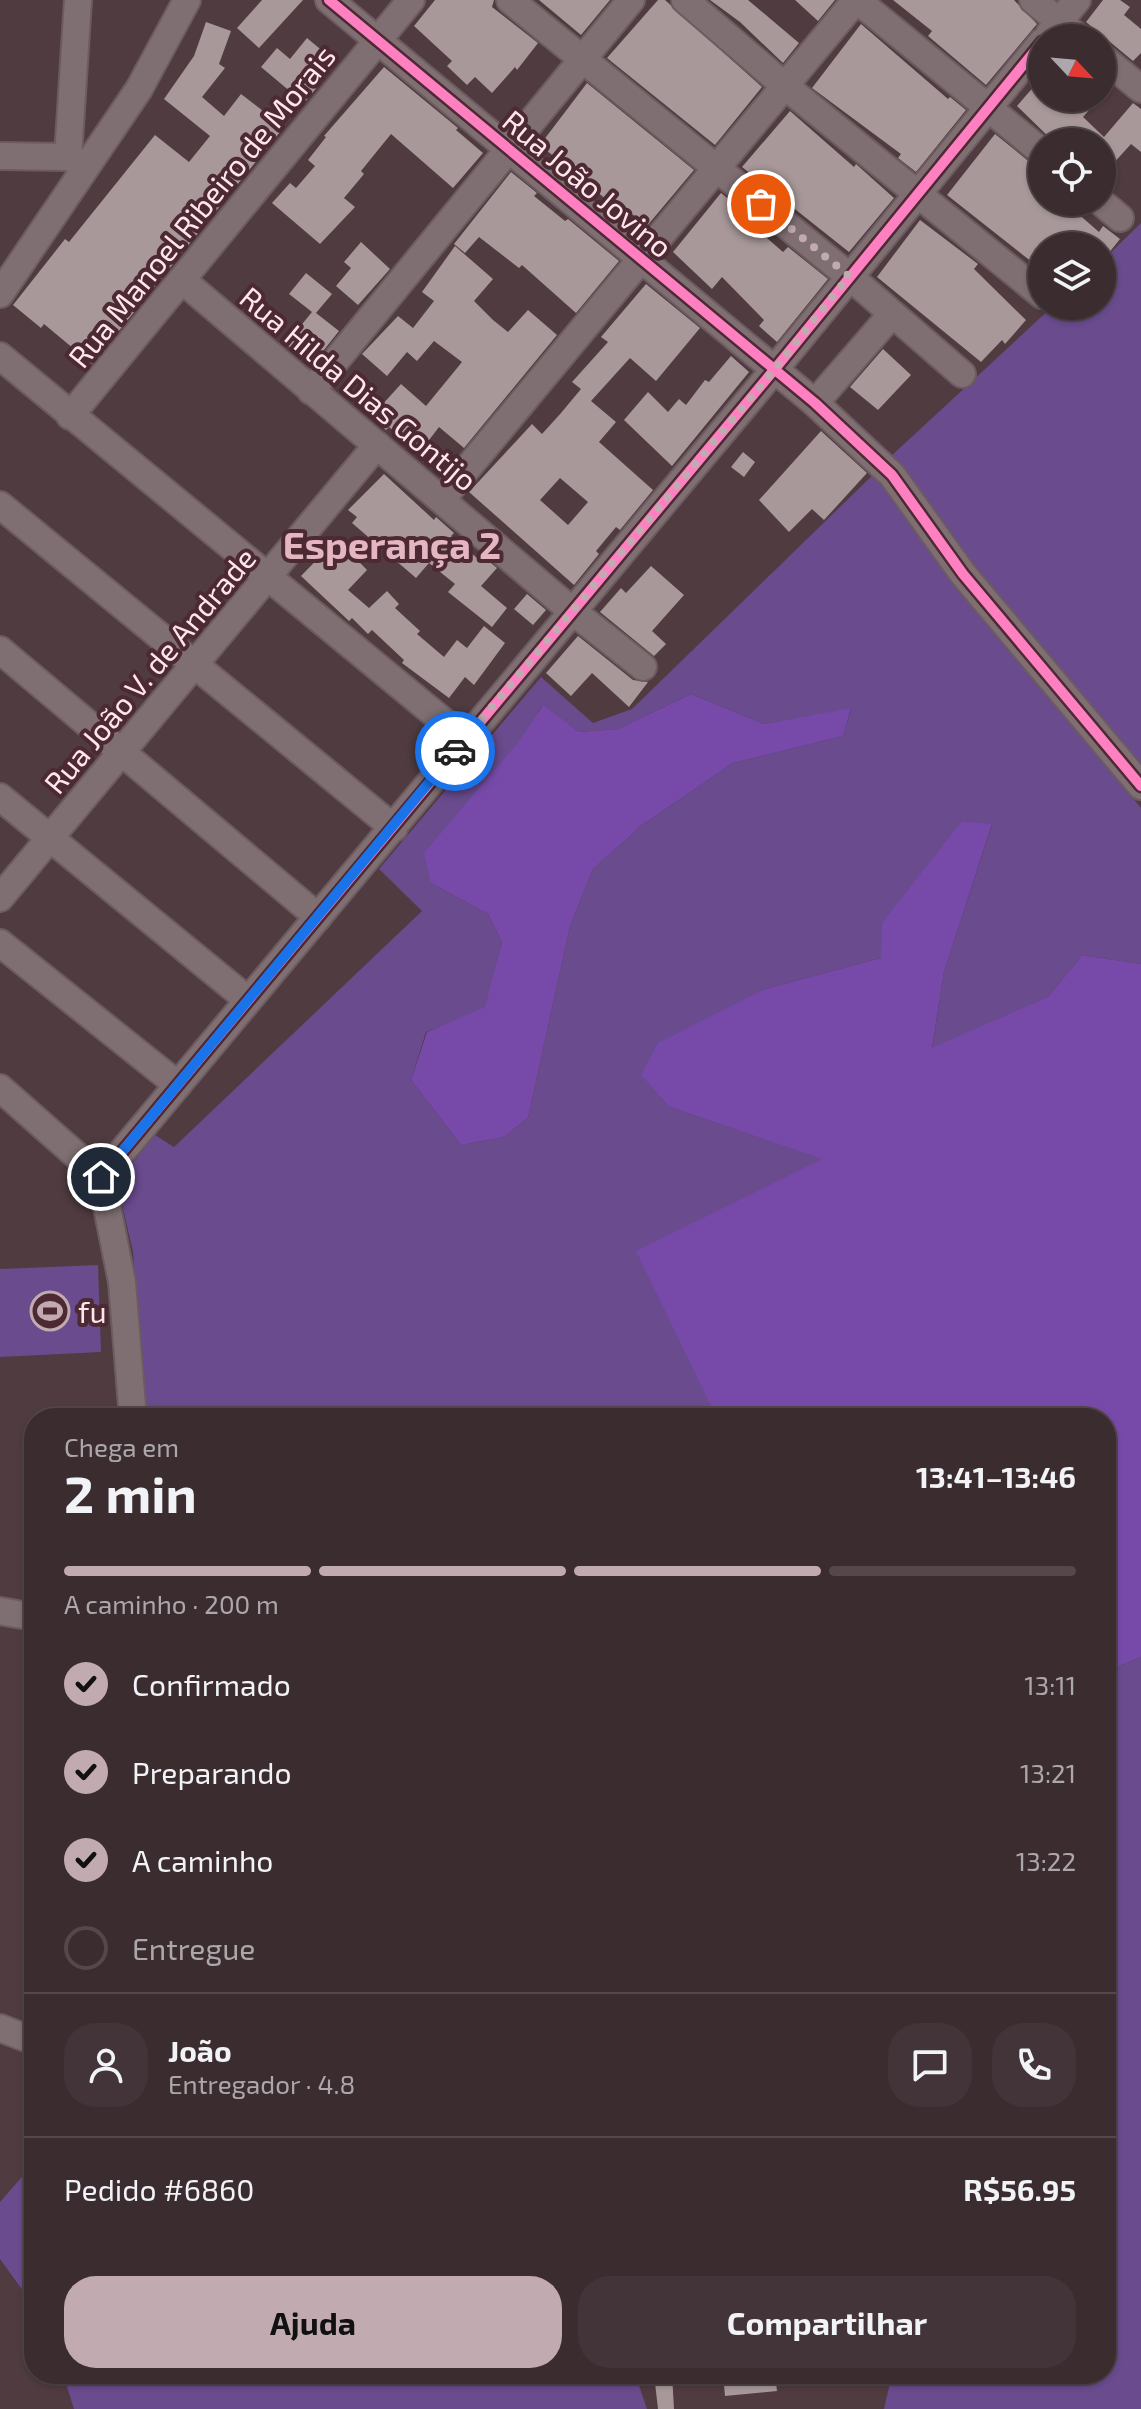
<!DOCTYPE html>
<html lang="pt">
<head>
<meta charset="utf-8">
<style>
	body { margin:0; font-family:"Exo 2",sans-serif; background:#423438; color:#f1f3f6; height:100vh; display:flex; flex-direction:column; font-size:30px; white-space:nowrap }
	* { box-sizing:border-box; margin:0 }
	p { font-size:26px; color:#aca7ab }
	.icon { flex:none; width:44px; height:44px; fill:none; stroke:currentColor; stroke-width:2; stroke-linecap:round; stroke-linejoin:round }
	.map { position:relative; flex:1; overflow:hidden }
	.drawer { position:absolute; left:24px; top:1408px; width:1092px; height:976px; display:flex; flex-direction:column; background:#3b2c30; border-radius:32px; box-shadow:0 2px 6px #0004,0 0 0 2px #54484c }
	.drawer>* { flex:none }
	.needle { width:52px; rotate:116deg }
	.buttons { position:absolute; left:1028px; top:24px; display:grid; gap:16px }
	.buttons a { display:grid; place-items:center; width:88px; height:88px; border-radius:50%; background:#3b2c30; box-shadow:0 2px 6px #0004,0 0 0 2px #54484c; font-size:40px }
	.pin { position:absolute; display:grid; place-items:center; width:68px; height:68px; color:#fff; margin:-34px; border:4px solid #fff; border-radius:50%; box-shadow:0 2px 8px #0007 }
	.courier { position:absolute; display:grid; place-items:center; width:80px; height:80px; margin:-40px; border:6px solid #1a73e8; border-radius:50%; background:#fff; color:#222; box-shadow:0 2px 10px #0007 }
	.overview em { font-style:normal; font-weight:700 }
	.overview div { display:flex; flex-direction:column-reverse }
	.overview { display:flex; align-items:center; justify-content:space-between; height:136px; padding:0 40px }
	h1 { font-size:52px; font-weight:700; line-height:60px }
	.bar { display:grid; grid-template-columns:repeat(4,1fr); gap:12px 8px; align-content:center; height:96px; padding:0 40px }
	.bar i { height:10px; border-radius:6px; background:#54484c }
	.bar .selected { background:#c1aab0 }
	.bar p { grid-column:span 4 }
	.line { display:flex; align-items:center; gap:20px; padding:0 40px; border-top:2px solid #54484c }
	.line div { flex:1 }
	.round { display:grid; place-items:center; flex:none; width:84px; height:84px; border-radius:32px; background:#423438 }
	ol { padding:0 40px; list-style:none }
	li { display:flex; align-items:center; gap:24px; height:88px }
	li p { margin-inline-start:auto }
	li .icon { padding:8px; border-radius:50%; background:#c1aab0; color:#111; stroke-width:4 }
	li:last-child { color:#aca7ab }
	li i { width:44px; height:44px; border:4px solid #54484c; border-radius:50% }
	.action { display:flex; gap:16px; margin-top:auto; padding:16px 40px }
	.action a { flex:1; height:92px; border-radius:32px; background:#c1aab0; color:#111; font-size:32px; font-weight:700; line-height:92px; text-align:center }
	.action a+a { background:#423438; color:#f1f3f6 }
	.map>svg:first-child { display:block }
	.green { fill:#694b8e; fill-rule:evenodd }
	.forest { fill:#774aa9 }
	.building { fill:#a8989a; fill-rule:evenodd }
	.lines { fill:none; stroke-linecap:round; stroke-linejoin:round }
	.minor-casing { stroke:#6c5b5f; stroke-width:30 }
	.minor { stroke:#7f6f73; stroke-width:26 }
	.cycleway-casing { stroke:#4c2933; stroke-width:15 }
	.cycleway { stroke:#ff80c0; stroke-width:10 }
	.done { stroke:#c1aab0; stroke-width:8; stroke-dasharray:0 14.4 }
	.route { stroke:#1a73e8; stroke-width:10 }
	.labels { text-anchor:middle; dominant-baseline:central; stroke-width:8; stroke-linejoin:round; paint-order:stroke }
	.street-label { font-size:30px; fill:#fee6ec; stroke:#4c2933 }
	.poi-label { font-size:30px; fill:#fee6ec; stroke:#4c2933; text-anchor:start }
	.district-label { font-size:38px; font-weight:bold; fill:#e3b6c2; stroke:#4c2933 }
</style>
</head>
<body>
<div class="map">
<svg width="1141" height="2409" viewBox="0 0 1141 2409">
	<rect width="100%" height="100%" fill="#4f3b40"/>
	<g class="green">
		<path d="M1141 223V778L965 566 890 457 1053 306H1102V261Z"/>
		<path d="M879 469 957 582 1141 808V964L1082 955 1049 996 932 1049 944 972 992 825 962 821 881 958 765 989 670 1107 823 1159 714 1411 700 1418H146L133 1252 117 1182 155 1135 174 1147 422 911 379 869 541 677 593 723 632 709ZM691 694 764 724 851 709 843 736 733 763 642 825 593 869 570 926 528 1118 504 1137 461 1145 411 1080 426 1032 486 1008 502 942 488 914 431 883 542 706 579 732 618 729Z"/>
		<path d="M98 1265 101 1352 0 1357V1269Z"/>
		<path d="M1141 1657V2409H884L892 2374H1106V1672Z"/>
		<path d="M34 2163V2306L0 2259V2202Z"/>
		<path d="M63 2374H635L647 2409H74Z"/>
	</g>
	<g class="forest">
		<path d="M691 694 764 724 851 708 843 736 733 763 642 825 593 869 570 926 528 1118 504 1137 461 1145 411 1080 427 1032 485 1007 502 942 488 914 431 883 424 853 519 741 543 705 579 732 618 729Z"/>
		<path d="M962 821 992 824 944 972 932 1048 1049 996 1082 955 1141 964V1657L1106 1672V1418H700L713 1410 636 1251 822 1159 670 1107 641 1075 658 1043 765 989 881 958 882 923Z"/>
	</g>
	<g class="building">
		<path d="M262 0H303L259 48 237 28Z"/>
		<path d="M435 0H494L492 7 538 43 517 70 515 67 492 93 475 77 467 85 447 66 452 61 414 26Z"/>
		<path d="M539 0H610L581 35Z"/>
		<path d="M658 0H665L762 87 715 145 607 58Z"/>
		<path d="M710 0H748L799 43 783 63 740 22Z"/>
		<path d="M795 0H835L818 21Z"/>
		<path d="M893 0H1014L1037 24 986 85 928 36 932 31Z"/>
		<path d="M1103 0H1120L1130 7 1124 15 1141 29V53L1133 61 1086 22Z"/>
		<path d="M206 22 231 31 219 64 225 68 202 97 224 116 241 94 284 127 92 364 44 324 41 328 13 305 65 239 69 242 155 135 189 162 210 136 164 99 194 56Z"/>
		<path d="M861 24 948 99 950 97 966 110 916 172 898 158 901 154 812 88Z"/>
		<path d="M307 38 337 63 304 103 261 67 277 48 290 59Z"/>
		<path d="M384 67 458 128 456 130 483 153 453 188 391 134 361 171 364 174 344 198 355 207 320 244 272 203 290 183 296 188 315 166 308 160 326 137 324 136Z"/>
		<path d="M1042 77V98H1100L1083 117 1104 137 1133 103 1141 109V152L1131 144 1102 176V142H1054L1017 106Z"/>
		<path d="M587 83 694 170 647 226 627 210 624 214 540 145Z"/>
		<path d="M790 111 854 167 856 164 894 198 849 252 742 167Z"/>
		<path d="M995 134 1042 172V202H1084L1076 212 1099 232 1103 226 1120 239 1108 254 1102 246H1042V270L947 195Z"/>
		<path d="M511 172 537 193 534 196 565 221 568 219 619 261 576 313 522 265 519 268 479 237 465 253 454 244Z"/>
		<path d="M721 193 741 209 738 213 783 252 788 247 828 279 777 342 759 326 764 320 722 277 712 289 673 252Z"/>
		<path d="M920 220 978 264 974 269 1026 320 1005 344 1002 340 981 362 877 277Z"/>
		<path d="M361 242 390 269 358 305 336 286 351 268 344 262Z"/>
		<path d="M455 246 493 279 474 301 493 320 508 332 528 310 557 335 464 448 439 427 420 452 389 427 386 430 371 417 401 384 426 406 462 362 434 341 417 361 407 352 387 376 362 354 398 316 413 328 434 301 422 292Z"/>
		<path d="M306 273 332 294 316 313 339 331 312 365 286 344 312 312 289 294Z"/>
		<path d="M646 284 700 328 656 381 630 358 591 401 616 422 599 442 653 490 620 530 616 527 596 551 599 554 574 585 469 492 532 424 542 434 561 413 581 389 572 382 608 342 601 337ZM560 478 588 502 568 525 540 500Z"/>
		<path d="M883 349 911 375 878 410 850 387Z"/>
		<path d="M731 356 749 372 672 466 624 420 648 392 668 412 679 399 686 405 705 380 709 382Z"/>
		<path d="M821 431 867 473 824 520 812 509 789 532 759 500Z"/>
		<path d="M743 452 755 462 744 477 731 467Z"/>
		<path d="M384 474 434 520 436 517 454 533 451 536 477 558 480 554 497 568 481 586 507 608 492 627 448 592 455 584 429 563 416 578 352 523 357 517 348 510Z"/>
		<path d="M337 539 367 570 348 590 369 608 387 591 399 604 395 608 420 631 417 634 444 657 457 640 467 648 484 626 505 643 474 685 465 677 449 698 402 663 404 660 372 630 368 634 352 618 349 621 301 576Z"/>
		<path d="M651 566 684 595 652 631 666 644 654 656 600 612 621 588 626 593Z"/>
		<path d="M527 594 546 610 533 625 514 609Z"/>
		<path d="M578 636 633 680 648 682 629 707 592 673 571 696 546 673Z"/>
		<path d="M654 2374H672L674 2409H658Z"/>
		<path d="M723 2374H775L777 2391 725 2396Z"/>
	</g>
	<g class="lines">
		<defs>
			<g id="minor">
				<path d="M329 0 815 403 892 475 963 574 1141 786"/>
				<path d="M510 0 849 276 962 374"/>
				<path d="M685 0 785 86 1042 295"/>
				<path d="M857 0 1042 152"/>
				<path d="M1033 0 1079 38"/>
				<path d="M1049 34 1077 0"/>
				<path d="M1102 57 1141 89"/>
				<path d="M0 156 68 157 83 164"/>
				<path d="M68 157 78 0"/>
				<path d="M1101 202 1120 218"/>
				<path d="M182 280 571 610 643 667"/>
				<path d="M0 294 139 89 187 0"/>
				<path d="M0 356 465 739"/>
				<path d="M311 391 631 0"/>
				<path d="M815 403 892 314"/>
				<path d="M70 416 411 0"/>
				<path d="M442 499 856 0"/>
				<path d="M0 505 394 828"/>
				<path d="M0 650 318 917"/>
				<path d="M0 797 248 1000"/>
				<path d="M0 898 377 445"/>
				<path d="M0 943 178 1085"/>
				<path d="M0 1088 101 1177"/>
				<path d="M101 1177 774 370 1042 42"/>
				<path d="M101 1177 122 1282 133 1418"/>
				<path d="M0 1611 34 1617"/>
				<path d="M0 2028 34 2041"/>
			</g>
		</defs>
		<use href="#minor" class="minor-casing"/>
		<use href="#minor" class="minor"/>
		<defs>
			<g id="cycleway">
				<path d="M329 0 815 403 892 475 963 574 1141 786"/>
				<path d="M101 1177 774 370 1042 42"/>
			</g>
		</defs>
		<use href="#cycleway" class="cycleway-casing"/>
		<use href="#cycleway" class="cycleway"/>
	</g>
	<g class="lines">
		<path class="done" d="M455 751 774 370 849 276 761 204"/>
		<path class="route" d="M101 1177 455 751"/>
	</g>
	<defs>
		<symbol id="stadium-ring" viewBox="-11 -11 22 22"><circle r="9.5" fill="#4c2933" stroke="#c1aab0" stroke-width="1.5"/><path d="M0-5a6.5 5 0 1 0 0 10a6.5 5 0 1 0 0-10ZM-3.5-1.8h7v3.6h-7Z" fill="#c1aab0"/></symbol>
	</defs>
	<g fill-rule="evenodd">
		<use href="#stadium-ring" x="28" y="1289" width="44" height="44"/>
	</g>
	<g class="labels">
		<g class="street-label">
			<text transform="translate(588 183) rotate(40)">Rua João Jovino</text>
			<text transform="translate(201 206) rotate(-51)">Rua Manoel Ribeiro de Morais</text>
			<text transform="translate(359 388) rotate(40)">Rua Hilda Dias Gontijo</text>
			<text transform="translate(149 670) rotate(-50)">Rua João V. de Andrade</text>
		</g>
		<g class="poi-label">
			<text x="78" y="1311">fu</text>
		</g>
		<g class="district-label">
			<text x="392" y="544">Esperança 2</text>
		</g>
	</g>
</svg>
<div class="buttons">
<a><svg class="needle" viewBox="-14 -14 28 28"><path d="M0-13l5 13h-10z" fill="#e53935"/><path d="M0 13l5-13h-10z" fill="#aca7ab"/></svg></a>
<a><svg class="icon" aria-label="locate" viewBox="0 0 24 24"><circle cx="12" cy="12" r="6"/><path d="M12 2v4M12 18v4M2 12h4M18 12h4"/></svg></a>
<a><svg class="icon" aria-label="layers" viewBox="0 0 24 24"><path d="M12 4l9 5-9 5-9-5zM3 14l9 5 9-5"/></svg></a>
</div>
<div class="pin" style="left:761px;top:204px;background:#ea580c"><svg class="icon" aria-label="bag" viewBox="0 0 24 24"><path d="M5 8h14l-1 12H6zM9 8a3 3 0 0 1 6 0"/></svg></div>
<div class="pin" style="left:101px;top:1177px;background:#1f2937"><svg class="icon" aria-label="home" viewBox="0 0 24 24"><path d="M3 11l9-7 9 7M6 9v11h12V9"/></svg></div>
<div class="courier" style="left:455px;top:751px"><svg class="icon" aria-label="car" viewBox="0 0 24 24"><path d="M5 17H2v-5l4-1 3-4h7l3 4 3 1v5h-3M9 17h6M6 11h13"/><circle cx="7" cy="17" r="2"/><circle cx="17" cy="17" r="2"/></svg></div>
<section class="drawer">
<div class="overview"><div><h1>2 min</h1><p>Chega em</p></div><em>13:41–13:46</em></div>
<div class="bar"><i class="selected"></i><i class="selected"></i><i class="selected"></i><i></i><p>A caminho · 200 m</p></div>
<ol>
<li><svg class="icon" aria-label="check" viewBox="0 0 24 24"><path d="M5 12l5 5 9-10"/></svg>Confirmado<p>13:11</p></li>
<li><svg class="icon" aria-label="check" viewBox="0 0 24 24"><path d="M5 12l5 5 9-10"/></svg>Preparando<p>13:21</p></li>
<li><svg class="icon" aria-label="check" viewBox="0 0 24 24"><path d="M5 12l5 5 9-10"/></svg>A caminho<p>13:22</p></li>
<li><i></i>Entregue</li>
</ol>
<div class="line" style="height:144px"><a class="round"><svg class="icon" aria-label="person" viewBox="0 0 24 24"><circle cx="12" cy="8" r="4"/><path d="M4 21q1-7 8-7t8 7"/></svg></a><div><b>João</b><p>Entregador · 4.8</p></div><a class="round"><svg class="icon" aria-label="chat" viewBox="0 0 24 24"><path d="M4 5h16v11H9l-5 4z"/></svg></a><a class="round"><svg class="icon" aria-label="phone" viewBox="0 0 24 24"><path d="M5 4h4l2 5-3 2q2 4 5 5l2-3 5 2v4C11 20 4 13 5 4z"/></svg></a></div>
<div class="line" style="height:104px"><div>Pedido #6860</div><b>R$56.95</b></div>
<div class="action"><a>Ajuda</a><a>Compartilhar</a></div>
</section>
</div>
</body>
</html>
